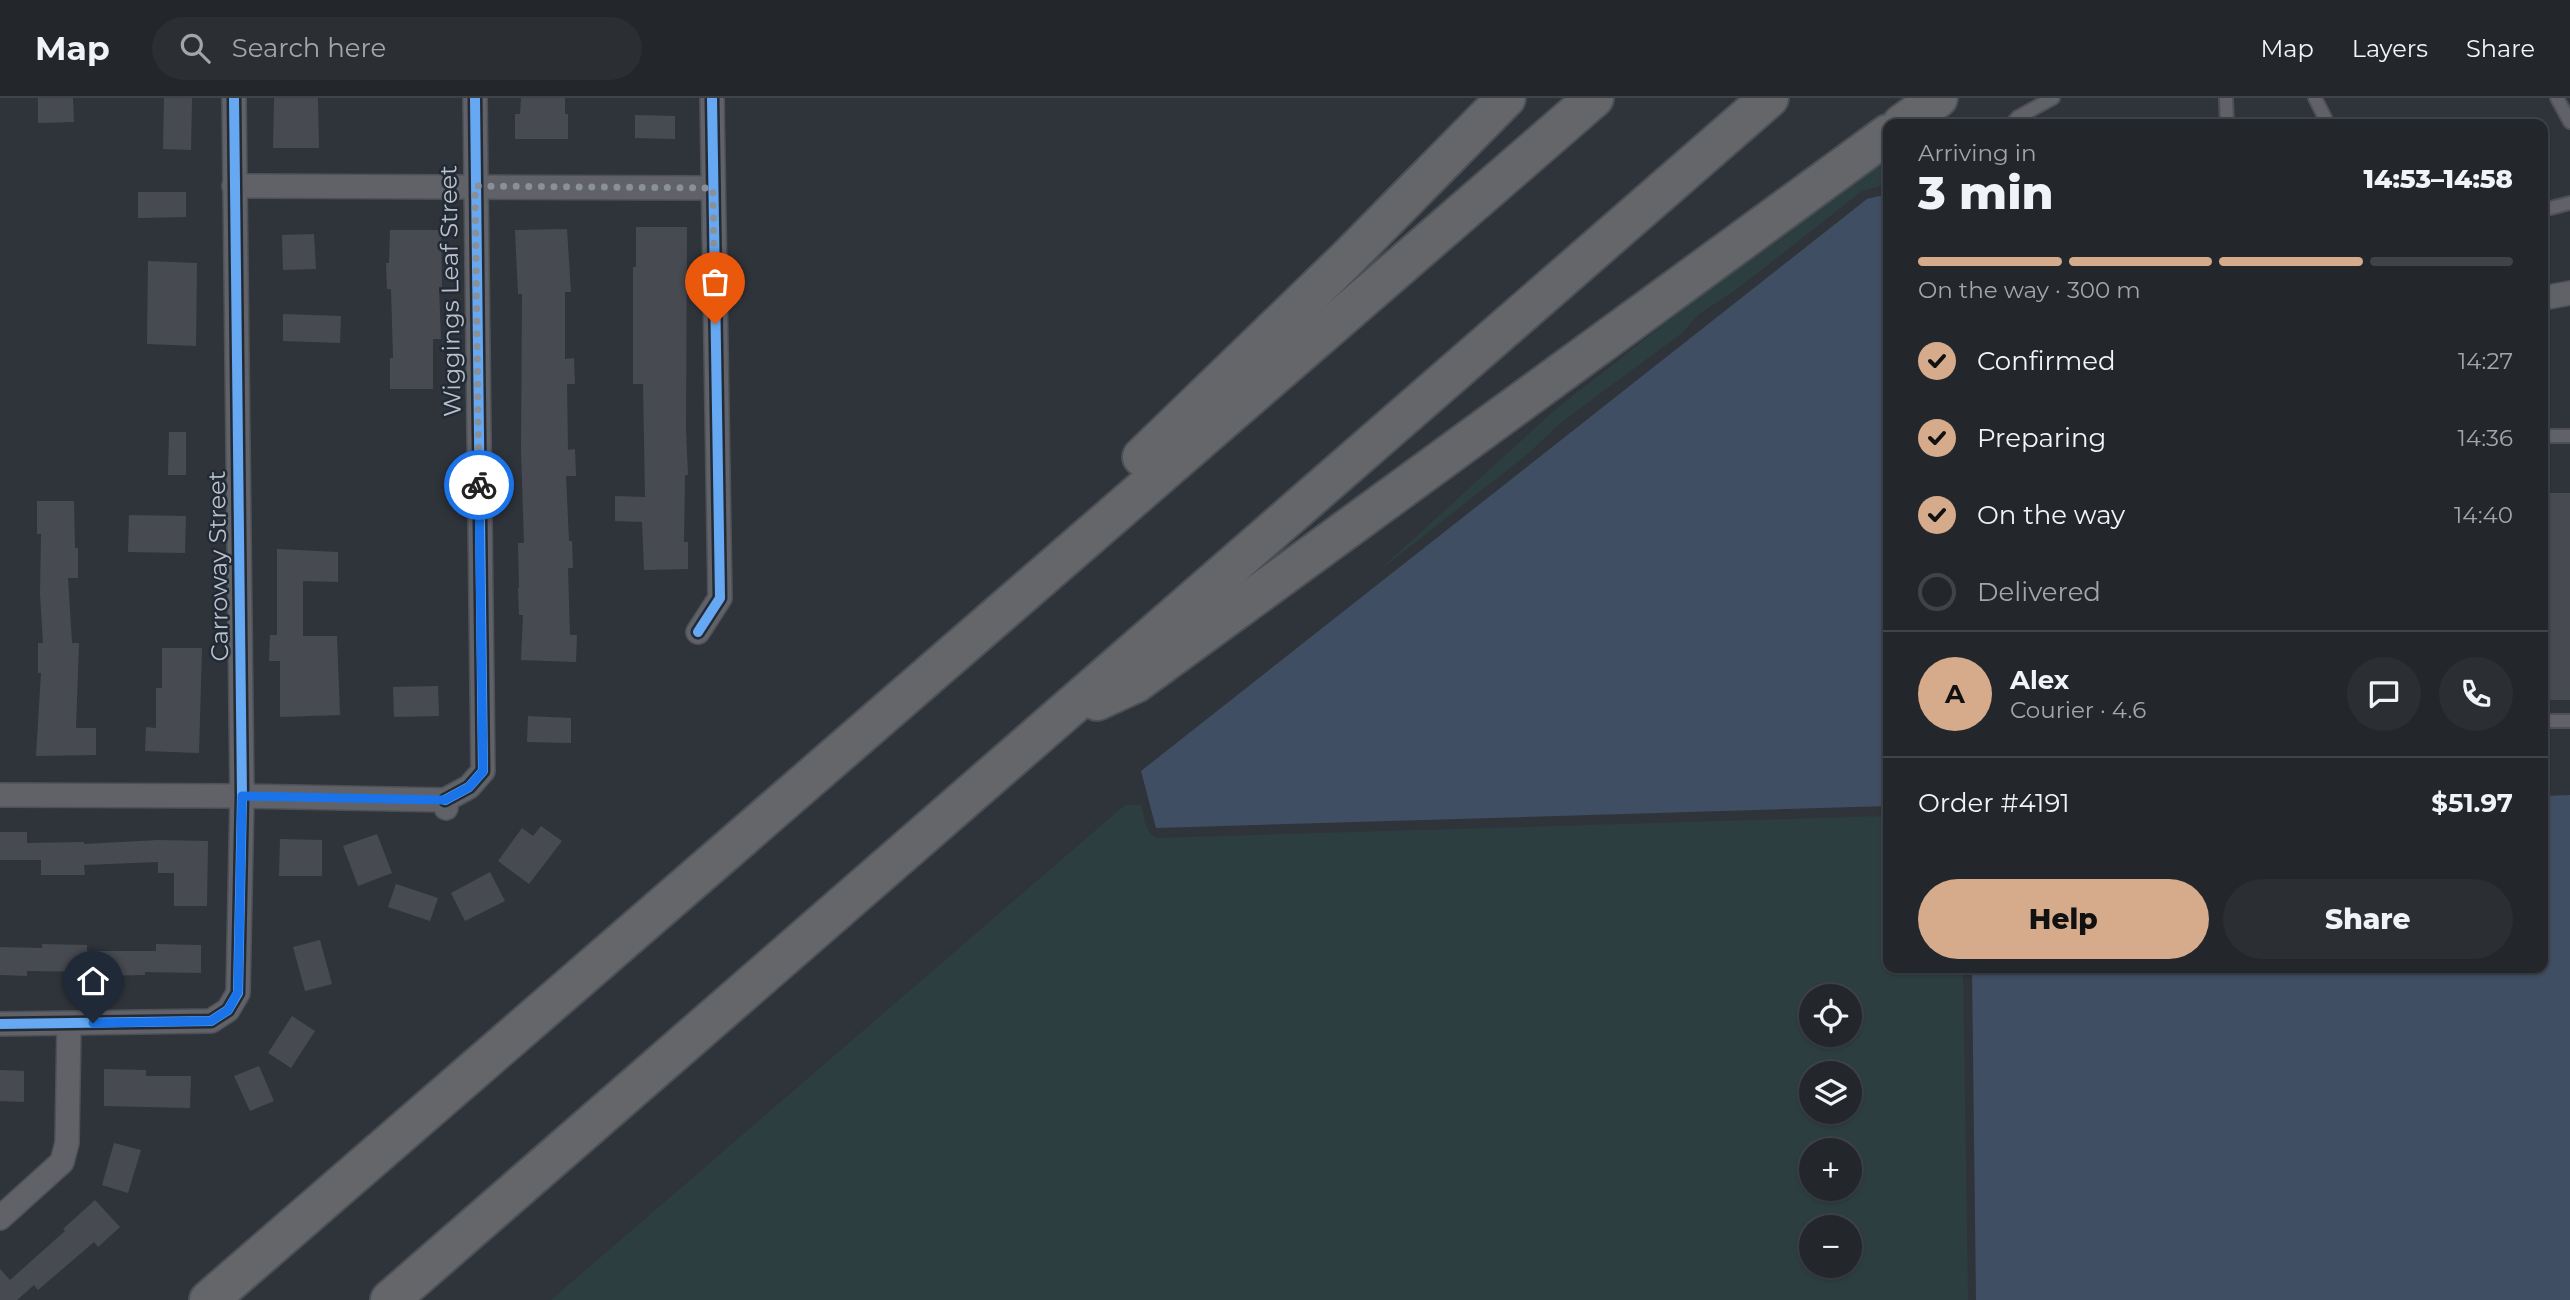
<!DOCTYPE html>
<html lang="en">
<head>
<meta charset="utf-8">
<style>
	body { margin:0; font-family:Montserrat,sans-serif; background:#2b2f34; color:#f1f3f6; height:100vh; display:flex; flex-direction:column; font-size:26px; white-space:nowrap }
	* { box-sizing:border-box; margin:0 }
	p { font-size:23px; color:#a3a5a9 }
	.icon { flex:none; width:38px; height:38px; fill:none; stroke:currentColor; stroke-width:2; stroke-linecap:round; stroke-linejoin:round }
	.map { position:relative; flex:1; overflow:hidden }
	.details { position:absolute; left:1883px; top:21px; width:665px; height:854px; display:flex; flex-direction:column; background:#23272c; border-radius:14px; box-shadow:0 2px 5px #0004,0 0 0 2px #404448 }
	.details>* { flex:none }
	.buttons { position:absolute; left:1799px; top:886px; display:grid; gap:14px }
	.buttons a { display:grid; place-items:center; width:63px; height:63px; border-radius:50%; background:#23272c; box-shadow:0 2px 5px #0004,0 0 0 2px #404448; font-size:35px }
	.pin { position:absolute; display:grid; place-items:center; width:60px; height:60px; color:#fff; margin:-72px -30px; border-radius:50% 50% 50% 0; rotate:-45deg; box-shadow:0 0 7px #0007 }
	.pin .icon { rotate:45deg }
	.courier { position:absolute; display:grid; place-items:center; width:70px; height:70px; margin:-35px; border:5px solid #1a73e8; border-radius:50%; background:#fff; color:#222; box-shadow:0 2px 9px #0007 }
	.headline em { font-style:normal; font-weight:800 }
	.headline div { display:flex; flex-direction:column-reverse }
	.headline { display:flex; align-items:center; justify-content:space-between; height:119px; padding:0 35px }
	h1 { font-size:46px; font-weight:800; line-height:52px }
	.bar { display:grid; grid-template-columns:repeat(4,1fr); gap:10px 7px; align-content:center; height:84px; padding:0 35px }
	.bar i { height:9px; border-radius:5px; background:#404448 }
	.bar .active { background:#d6ab8b }
	.bar p { grid-column:span 4 }
	.line { display:flex; align-items:center; gap:18px; padding:0 35px; border-top:2px solid #404448 }
	.line div { flex:1 }
	.round { display:grid; place-items:center; flex:none; width:74px; height:74px; border-radius:37px; background:#2b2f34 }
	ol { padding:0 35px; list-style:none }
	li { display:flex; align-items:center; gap:21px; height:77px }
	li p { margin-inline-start:auto }
	li .icon { padding:7px; border-radius:50%; background:#d6ab8b; color:#111; stroke-width:4 }
	li:last-child { color:#a3a5a9 }
	li i { width:38px; height:38px; border:4px solid #404448; border-radius:50% }
	.action { display:flex; gap:14px; margin-top:auto; padding:14px 35px }
	.action a { flex:1; height:80px; border-radius:42px; background:#d6ab8b; color:#111; font-size:28px; font-weight:800; line-height:80px; text-align:center }
	.action a+a { background:#2b2f34; color:#f1f3f6 }
	header { display:flex; align-items:center; gap:42px; box-sizing:border-box; height:98px; padding:0 35px; background:#23272c; border-bottom:2px solid #404448 }
	header strong { font-size:33px }
	nav { display:flex; gap:38px; margin-inline-start:auto; font-size:24px }
	.search { width:490px; height:63px; background:#2b2f34; display:flex; align-items:center; gap:18px; box-sizing:border-box; padding:0 24px; border-radius:38px; color:#a3a5a9; font-size:26px }
	.map>svg:first-child { display:block }
	.green { fill:#2d3e41; fill-rule:evenodd }
	.water { fill:#404e63 }
	.building { fill:#474b51 }
	.lines { fill:none; stroke-linecap:round; stroke-linejoin:round }
	.lane-casing { stroke:#4d5055; stroke-width:16 }
	.street-casing { stroke:#4d5055; stroke-width:26 }
	.highway-casing { stroke:#4b5057; stroke-width:42 }
	.lane { stroke:#606268; stroke-width:12 }
	.street { stroke:#606268; stroke-width:23 }
	.highway { stroke:#646669; stroke-width:38 }
	.cycleway-casing { stroke:#222a35; stroke-width:15 }
	.cycleway { stroke:#66a8f1; stroke-width:10 }
	.done { stroke:#8a9098; stroke-width:7; stroke-dasharray:0 12.6 }
	.route { stroke:#1a73e8; stroke-width:9 }
	.labels { text-anchor:middle; dominant-baseline:central; stroke-width:5; stroke-linejoin:round; paint-order:stroke }
	.street-label { font-size:24px; fill:#bbc1ca; stroke:#222a35 }
</style>
</head>
<body>
<header>
<strong>Map</strong>
<div class="search"><svg class="icon" aria-label="search" viewBox="0 0 24 24"><circle cx="10" cy="10" r="6"/><path d="M15 15l6 6"/></svg>Search here</div>
<nav><a>Map</a><a>Layers</a><a>Share</a></nav>
</header>
<div class="map">
<svg width="2570" height="1202" viewBox="0 0 2570 1202">
	<rect width="100%" height="100%" fill="#2f343b"/>
	<g class="green">
		<path d="M1888 52V86L1862 93 1737 191 1699 216 1682 235 1559 326 1530 354 1375 476 1555 312 1827 98Z"/>
		<path d="M1125 707H1141C1144 718 1144 735 1157 740L1888 718V870H1963L1968 1202H551ZM1811 898H1850V936H1811ZM1811 975H1850V1013H1811ZM1811 1052H1850V1090H1811ZM1811 1129H1850V1167H1811Z"/>
	</g>
	<g class="water">
		<path d="M1888 96V708L1156 730 1141 673 1867 101Z"/>
		<path d="M2570 697V1202H1976L1972 870H2543V698Z"/>
	</g>
	<g class="building">
		<path d="M38 0H73L74 24 38 25Z"/>
		<path d="M164 0H192L191 52 163 51Z"/>
		<path d="M274 0H318L319 50H273Z"/>
		<path d="M521 0H565V16H568V41H515V16H520Z"/>
		<path d="M635 17 675 18V41L635 40Z"/>
		<path d="M138 94H186V119L138 120Z"/>
		<path d="M636 129H687L686 332 688 377H685L684 444H688V471L644 472 642 424 615 423V398L645 399 643 286H633V169H636Z"/>
		<path d="M567 131 571 194H565V261L574 260 575 286H567L568 352 575 351 576 378H566L569 443H572L573 470H568L570 537H577L576 564 521 562 523 517H519L518 490H519L518 445H524L521 353 522 196H518L515 132Z"/>
		<path d="M390 132H441L442 189H439L441 241H433V291H390V260H393L391 191H387L386 165H389Z"/>
		<path d="M314 136 316 171 283 172 282 137Z"/>
		<path d="M148 163 197 165 196 248 147 246Z"/>
		<path d="M283 216 341 218 340 245 283 243Z"/>
		<path d="M169 334H186V377H168Z"/>
		<rect x="2543" y="395" width="27" height="207"/>
		<path d="M37 403H74L75 450H78V480H68L72 545H79L76 630H96V657L36 658 41 575H38V545H43L40 496 41 436H37Z"/>
		<path d="M129 417 186 418 185 455 128 454Z"/>
		<path d="M277 451 338 454V484L303 483V538H337L340 617 280 619V563H269L270 537H277Z"/>
		<path d="M162 550H202L199 655 145 653 146 629 156 630V590H162Z"/>
		<path d="M438 588 439 618 394 619 393 589Z"/>
		<path d="M528 618 571 620V645L527 644Z"/>
		<path d="M541 728 562 743 529 786 498 763 522 730 533 738Z"/>
		<path d="M0 734H27V745L84 744V746L158 742 208 743 207 808H174V775H158V764L84 767 85 777H41V762H0Z"/>
		<path d="M377 736 392 775 358 788 343 748Z"/>
		<path d="M280 741 322 742V778H279Z"/>
		<path d="M490 774 505 803 465 823 451 795Z"/>
		<path d="M396 786 438 800 430 823 388 809Z"/>
		<path d="M320 842 332 886 305 893 293 849Z"/>
		<path d="M42 846 87 847V853H156V846L201 847V875L145 874V877L99 878V874L27 873V878L0 877V849L42 850Z"/>
		<path d="M292 918 315 933 291 970 268 955Z"/>
		<path d="M259 968 274 1003 250 1013 234 978Z"/>
		<path d="M104 971 146 972V978H191L190 1010 104 1008Z"/>
		<path d="M0 972 24 973V1004L0 1003Z"/>
		<path d="M114 1045 141 1052 128 1095 102 1087Z"/>
		<path d="M95 1102 120 1129 98 1149 94 1144 38 1192 34 1187 17 1202H0V1171L10 1182 65 1133 63 1131Z"/>
	</g>
	<g class="lines">
		<defs>
			<g id="lane">
				<path d="M2226 0 2227 26"/>
				<path d="M2315 0 2328 26"/>
				<path d="M2557 0 2570 24"/>
				<path d="M2012 26 2018 19 2053 0"/>
				<path d="M2543 112 2570 105"/>
				<path d="M2543 338H2570"/>
				<path d="M2543 623H2570"/>
			</g>
			<g id="street">
				<path d="M234 88 713 90"/>
				<path d="M2543 200 2570 195"/>
				<path d="M698 534 720 500 712 0"/>
				<path d="M0 697 242 698 445 702 446 710"/>
				<path d="M445 702 469 689 483 673 475 0"/>
				<path d="M0 926 211 923 228 912 238 895 242 698 234 0"/>
				<path d="M0 1120 62 1064 67 1045 69 926"/>
			</g>
			<g id="highway">
				<path d="M1902 26 1938 0"/>
				<path d="M1142 359 1349 159 1506 0"/>
				<path d="M1097 603 1136 585 1888 36"/>
				<path d="M209 1202 1594 0"/>
				<path d="M390 1202 1769 0"/>
			</g>
		</defs>
		<use href="#lane" class="lane-casing"/>
		<use href="#street" class="street-casing"/>
		<use href="#highway" class="highway-casing"/>
		<use href="#lane" class="lane"/>
		<use href="#street" class="street"/>
		<use href="#highway" class="highway"/>
		<defs>
			<g id="cycleway">
				<path d="M698 534 720 500 712 0"/>
				<path d="M445 702 469 689 483 673 475 0"/>
				<path d="M0 926 211 923 228 912 238 895 242 698 234 0"/>
			</g>
		</defs>
		<use href="#cycleway" class="cycleway-casing"/>
		<use href="#cycleway" class="cycleway"/>
	</g>
	<g class="lines">
		<path class="done" d="M479 387 475 88 713 90 715 226"/>
		<path class="route" d="M93 925 211 923 228 912 238 894 242 698 445 702 469 689 483 673 479 387"/>
	</g>
	<g class="labels">
		<g class="street-label">
			<text transform="translate(450 193) rotate(-91)">Wiggings Leaf Street</text>
			<text transform="translate(218 468) rotate(-91)">Carroway Street</text>
		</g>
	</g>
</svg>
<div class="buttons">
<a><svg class="icon" aria-label="locate" viewBox="0 0 24 24"><circle cx="12" cy="12" r="6"/><path d="M12 2v4M12 18v4M2 12h4M18 12h4"/></svg></a>
<a><svg class="icon" aria-label="layers" viewBox="0 0 24 24"><path d="M12 4l9 5-9 5-9-5zM3 14l9 5 9-5"/></svg></a>
<a>+</a>
<a>−</a>
</div>
<div class="pin" style="left:715px;top:226px;background:#ea580c"><svg class="icon" aria-label="bag" viewBox="0 0 24 24"><path d="M5 8h14l-1 12H6zM9 8a3 3 0 0 1 6 0"/></svg></div>
<div class="pin" style="left:93px;top:925px;background:#1f2937"><svg class="icon" aria-label="home" viewBox="0 0 24 24"><path d="M3 11l9-7 9 7M6 9v11h12V9"/></svg></div>
<div class="courier" style="left:479px;top:387px"><svg class="icon" aria-label="bike" viewBox="0 0 24 24"><circle cx="6" cy="16" r="4"/><circle cx="18" cy="16" r="4"/><path d="M6 16l4-8h5l3 8M10 8l3 8H6M13 5h3"/></svg></div>
<section class="details">
<div class="headline"><div><h1>3 min</h1><p>Arriving in</p></div><em>14:53–14:58</em></div>
<div class="bar"><i class="active"></i><i class="active"></i><i class="active"></i><i></i><p>On the way · 300 m</p></div>
<ol>
<li><svg class="icon" aria-label="check" viewBox="0 0 24 24"><path d="M5 12l5 5 9-10"/></svg>Confirmed<p>14:27</p></li>
<li><svg class="icon" aria-label="check" viewBox="0 0 24 24"><path d="M5 12l5 5 9-10"/></svg>Preparing<p>14:36</p></li>
<li><svg class="icon" aria-label="check" viewBox="0 0 24 24"><path d="M5 12l5 5 9-10"/></svg>On the way<p>14:40</p></li>
<li><i></i>Delivered</li>
</ol>
<div class="line" style="height:126px"><b class="round" style="background:#d6ab8b;color:#111">A</b><div><b>Alex</b><p>Courier · 4.6</p></div><a class="round"><svg class="icon" aria-label="chat" viewBox="0 0 24 24"><path d="M4 5h16v11H9l-5 4z"/></svg></a><a class="round"><svg class="icon" aria-label="phone" viewBox="0 0 24 24"><path d="M5 4h4l2 5-3 2q2 4 5 5l2-3 5 2v4C11 20 4 13 5 4z"/></svg></a></div>
<div class="line" style="height:91px"><div>Order #4191</div><b>$51.97</b></div>
<div class="action"><a>Help</a><a>Share</a></div>
</section>
</div>
</body>
</html>
